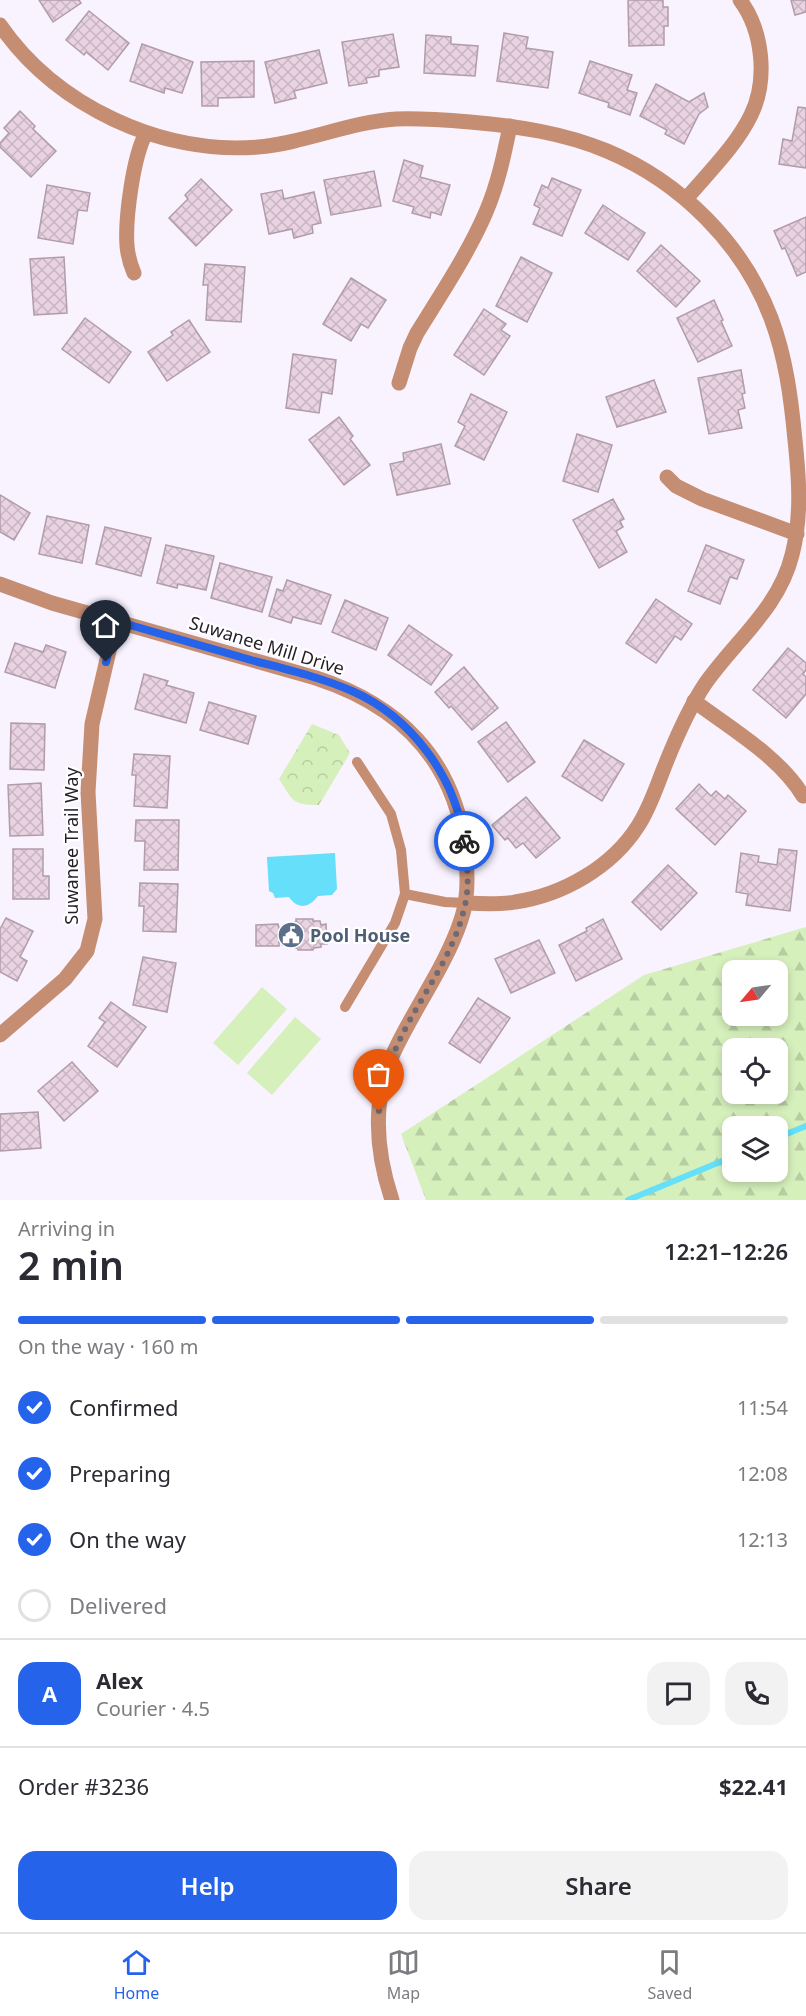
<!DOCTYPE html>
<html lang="en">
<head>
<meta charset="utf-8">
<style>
	body { margin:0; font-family:"Noto Sans",sans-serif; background:#f2f2f3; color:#2b2b33; height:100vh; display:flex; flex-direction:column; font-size:22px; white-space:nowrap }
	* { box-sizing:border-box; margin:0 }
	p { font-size:20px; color:#7c7c81 }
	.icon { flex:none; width:33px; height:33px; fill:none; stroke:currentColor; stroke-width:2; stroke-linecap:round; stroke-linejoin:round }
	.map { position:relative; height:1200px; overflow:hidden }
	.side { display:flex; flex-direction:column; background:#fff; flex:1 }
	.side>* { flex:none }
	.needle { width:39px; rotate:241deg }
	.controls { position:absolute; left:722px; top:960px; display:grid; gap:12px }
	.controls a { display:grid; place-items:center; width:66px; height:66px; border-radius:12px; background:#fff; box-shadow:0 3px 9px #0003; font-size:30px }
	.pin { position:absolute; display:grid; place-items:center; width:51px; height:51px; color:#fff; margin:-62px -26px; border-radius:50% 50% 50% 0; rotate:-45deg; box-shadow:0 0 6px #0007 }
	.pin .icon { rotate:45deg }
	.courier { position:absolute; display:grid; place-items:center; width:60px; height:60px; margin:-30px; border:4px solid #2563eb; border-radius:50%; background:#fff; color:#222; box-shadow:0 2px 8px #0007 }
	.head em { font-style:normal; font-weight:600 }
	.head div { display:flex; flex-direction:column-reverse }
	.head { display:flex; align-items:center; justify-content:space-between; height:102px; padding:0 18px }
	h1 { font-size:39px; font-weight:600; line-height:45px }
	.bar { display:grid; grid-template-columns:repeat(4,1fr); gap:9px 6px; align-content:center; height:72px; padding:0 18px }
	.bar i { height:8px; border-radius:4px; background:#e1e1e2 }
	.bar .on { background:#2563eb }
	.bar p { grid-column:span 4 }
	.line { display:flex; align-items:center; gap:15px; padding:0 18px; border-top:2px solid #e1e1e2 }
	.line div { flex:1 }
	.round { display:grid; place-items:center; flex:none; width:63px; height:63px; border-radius:18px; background:#f2f2f3 }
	ol { padding:0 18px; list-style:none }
	li { display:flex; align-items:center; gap:18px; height:66px }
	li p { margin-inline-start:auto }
	li .icon { padding:6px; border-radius:50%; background:#2563eb; color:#fff; stroke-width:4 }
	li:last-child { color:#7c7c81 }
	li i { width:33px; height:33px; border:3px solid #e1e1e2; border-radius:50% }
	.primary-button { display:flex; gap:12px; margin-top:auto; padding:12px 18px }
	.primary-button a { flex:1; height:69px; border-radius:18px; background:#2563eb; color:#fff; font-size:24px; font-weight:600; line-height:69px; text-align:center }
	.primary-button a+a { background:#f2f2f3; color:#2b2b33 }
	.tabs { display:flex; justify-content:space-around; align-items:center; height:84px; border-top:2px solid #e1e1e2; background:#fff; font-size:16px; color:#7c7c81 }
	.tabs a { display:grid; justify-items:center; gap:3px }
	.tabs .on { color:#2563eb }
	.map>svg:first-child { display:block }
	.forest { fill:url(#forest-firs); fill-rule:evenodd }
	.park { fill:url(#park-crowns) }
	.pitch { fill:#d6f0bc }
	.water { fill:#65dffa }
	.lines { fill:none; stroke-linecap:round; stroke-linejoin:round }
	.stream { stroke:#65dffa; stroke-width:6 }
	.building { fill:url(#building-cross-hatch); stroke:#b19caa; stroke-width:1.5 }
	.lane { stroke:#c58e72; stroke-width:10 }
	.street { stroke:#c58e72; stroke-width:15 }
	.done { stroke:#6f6973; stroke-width:6; stroke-dasharray:0 10.8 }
	.route { stroke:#2563eb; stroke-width:8 }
	.labels { text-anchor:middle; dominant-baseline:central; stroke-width:4.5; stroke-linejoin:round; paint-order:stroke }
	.street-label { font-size:18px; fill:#241f27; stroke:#fff }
	.service-label { font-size:18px; font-weight:bold; fill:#4e5e75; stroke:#fff; text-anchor:start }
</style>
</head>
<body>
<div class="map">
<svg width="806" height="1200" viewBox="0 0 806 1200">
	<defs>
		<pattern id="forest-firs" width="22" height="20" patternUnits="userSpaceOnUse" patternTransform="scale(1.5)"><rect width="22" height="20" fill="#d6f0bc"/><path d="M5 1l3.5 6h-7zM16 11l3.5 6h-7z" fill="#b8cda2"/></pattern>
		<pattern id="park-crowns" width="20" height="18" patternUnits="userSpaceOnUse" patternTransform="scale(1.5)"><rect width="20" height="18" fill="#d6f0bc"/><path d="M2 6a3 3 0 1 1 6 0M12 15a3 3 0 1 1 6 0" fill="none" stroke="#b8cda2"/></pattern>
		<pattern id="building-cross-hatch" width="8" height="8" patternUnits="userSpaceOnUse" patternTransform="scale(1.5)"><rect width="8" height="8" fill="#e9d3e2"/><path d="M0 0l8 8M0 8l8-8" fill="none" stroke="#c8b5c2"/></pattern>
	</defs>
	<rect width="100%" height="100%" fill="#f9f2ff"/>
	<path class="forest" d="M806 927V1200H426L401 1134 644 975ZM732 970H777V1016H732ZM732 1048H777V1094H732ZM732 1126H777V1172H732Z"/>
	<path class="park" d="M312 724 339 735 350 753 319 805C291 805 293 800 279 779Z"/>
	<g class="pitch">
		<path d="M262 987 287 1009 238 1065 213 1043Z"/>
		<path d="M295 1017 321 1039 272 1095 247 1073Z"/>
	</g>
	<path class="water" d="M335 853 337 889 332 895 318 896C309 908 298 910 289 897L275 898 273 893 269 891 267 857Z"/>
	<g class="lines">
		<g class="stream">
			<path d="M777 1138 806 1126"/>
			<path d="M628 1200 732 1157"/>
		</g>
	</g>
	<g class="building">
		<path d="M39 0H79L81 3 53 22Z"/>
		<path d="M628 0H663V7H668V26H664V45L629 46Z"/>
		<path d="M791 0H806V12L795 15Z"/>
		<path d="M89 11 129 43 108 70 86 52 84 55 66 40Z"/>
		<path d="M504 33 528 37 526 48 553 52 548 88 497 81Z"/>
		<path d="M393 34 399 67 379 70V76L366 78 367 83 349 86 342 42Z"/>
		<path d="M426 35 451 37V44L478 46 475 76 424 73Z"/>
		<path d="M142 44 193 62 182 93 165 88 164 93 130 81Z"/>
		<path d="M319 50 327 83 294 91 296 98 275 103 265 62Z"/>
		<path d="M254 61V97L218 98V106H202L201 62Z"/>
		<path d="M590 61 632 75 627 90 637 93 630 115 608 107 609 103 579 93Z"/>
		<path d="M656 84 689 102 704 93 708 107 699 114 684 144 665 134 667 130 640 116Z"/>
		<path d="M798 107 806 108V168L779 164 783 139 792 141Z"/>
		<path d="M20 111 35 126 33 129 56 151 31 177 0 147V143L9 133 4 128Z"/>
		<path d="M404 160 423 166 420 177 450 185 441 215 431 212 430 218 412 213 414 207 393 201Z"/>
		<path d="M374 171 381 206 331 215 324 180Z"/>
		<path d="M552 178 581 190 562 236 533 224 540 208 534 205 542 185 548 188Z"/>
		<path d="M201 179 232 210 196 246 169 218 188 199 185 195Z"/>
		<path d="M47 185 90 193 87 211 78 210 73 244 38 238Z"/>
		<path d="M282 190 284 199 314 192 321 223 312 225 313 233 294 238 292 229 269 234 261 194Z"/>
		<path d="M603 205 645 233 628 260 585 233Z"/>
		<path d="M806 217V272L797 276 785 248 782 249 774 231Z"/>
		<path d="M661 245 700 281 676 307 637 271Z"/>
		<path d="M64 257 67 313 34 315 30 259Z"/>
		<path d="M521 257 552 273 527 322 496 306Z"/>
		<path d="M205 264 245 267 241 322 206 320 208 285H203Z"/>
		<path d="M351 278 386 300 368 328 361 324 351 341 323 324Z"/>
		<path d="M714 300 723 320 721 321 732 346 698 362 677 318Z"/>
		<path d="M484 309 506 324 501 330 510 336 484 375 454 355Z"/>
		<path d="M85 318 131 352 109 383 62 349Z"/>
		<path d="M189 320 210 352 167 381 148 352 173 335 171 332Z"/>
		<path d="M293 354 336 360 332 394 322 392 319 413 286 408Z"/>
		<path d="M741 370 745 393 742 394 745 408 738 410 742 428 709 434 698 378Z"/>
		<path d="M654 380 666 412 617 427 606 397Z"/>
		<path d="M471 394 507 412 484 460 455 446 465 426 458 422Z"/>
		<path d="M339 417 353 436 350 439 370 465 344 485 309 440Z"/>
		<path d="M577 434 612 445 598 492 563 481Z"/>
		<path d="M441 444 450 484 397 495 390 464 404 461 403 453Z"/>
		<path d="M0 495 30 513 14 540 0 532Z"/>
		<path d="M613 499 624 519 620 521 623 527 616 531 627 552 599 568 573 520Z"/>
		<path d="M47 516 89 525 82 563 39 554Z"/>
		<path d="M105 527 151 538 141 576 96 564Z"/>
		<path d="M166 545 214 556 206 590 178 584 177 588 157 583Z"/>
		<path d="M706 545 744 560 737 579 730 577 720 604 688 591Z"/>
		<path d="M220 563 272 577 262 612 211 598Z"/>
		<path d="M287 580 331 595 321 624 293 617 291 623 269 616 277 589 283 591Z"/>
		<path d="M656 599 692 624 681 640 675 636 656 663 626 643Z"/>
		<path d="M345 600 388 618 376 650 332 632Z"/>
		<path d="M409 625 452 655 431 685 388 655Z"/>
		<path d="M15 643 43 652 46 645 66 652 55 688 5 672Z"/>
		<path d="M788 648 806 663V670L803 674 806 677V694L786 718 753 690Z"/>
		<path d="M464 667 498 708 472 730 451 706 449 708 435 692Z"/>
		<path d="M144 674 168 681 166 685 194 693 186 723 135 709Z"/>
		<path d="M209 702 256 716 248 744 200 730Z"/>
		<path d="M506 722 535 762 508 782 478 742Z"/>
		<path d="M11 723 45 724 44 770 10 769Z"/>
		<path d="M584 740 624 764 602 801 562 776Z"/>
		<path d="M134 754 170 756 167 808 134 806 136 775H132Z"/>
		<path d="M41 783 43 835 10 836 8 785Z"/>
		<path d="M699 784 711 796 716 791 725 799 728 795 746 811 715 845 676 809Z"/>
		<path d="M526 797 560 838 536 858 523 843 516 848 508 838 505 840 492 825Z"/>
		<path d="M136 820H179L178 870H144L145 841H135Z"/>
		<path d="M13 849H43V876H49V899H13Z"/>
		<path d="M779 849 797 851 790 911 746 905 748 894 736 892 741 853 759 856 758 862 777 865Z"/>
		<path d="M668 865 697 893 661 930 632 902Z"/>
		<path d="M140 883 178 884 176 932 143 931 144 906H139Z"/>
		<path d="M6 918 33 931 20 957 27 961 17 981 0 972V929Z"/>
		<path d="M296 919H313V921H320L321 925 326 924 327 944H321V947L314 948 313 950H298L297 948 282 945V942H279V946H256V925L278 924 279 928H283V925L296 922Z"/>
		<path d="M603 919 622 959 576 981 559 945 587 931 586 928Z"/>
		<path d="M539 940 555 973 511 993 495 959Z"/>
		<path d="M143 957 176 963 167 1012 133 1005Z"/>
		<path d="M478 998 510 1018 480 1063 449 1043Z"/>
		<path d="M111 1002 146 1027 117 1067 88 1046 105 1022 99 1018Z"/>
		<path d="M72 1062 98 1091 64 1121 38 1091Z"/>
		<path d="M38 1112 41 1148 0 1151V1114Z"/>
	</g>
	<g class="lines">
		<g class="lane">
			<path d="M357 762 391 814 401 850 405 894 445 902 466 903"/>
			<path d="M345 1007 395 923 405 894"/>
		</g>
		<g class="street">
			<path d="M0 25C56 106 161 155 258 147 305 143 349 122 396 119 421 118 446 120 470 122 517 126 564 133 607 151 681 182 743 244 771 318 786 358 791 398 795 440 799 478 802 516 792 555 779 608 735 641 705 684 687 711 674 742 662 773 655 791 649 809 638 826 612 867 563 895 515 902 499 905 482 904 466 903"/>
			<path d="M686 199C708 173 736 146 751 115 768 80 763 31 740 0"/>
			<path d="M134 273C130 264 128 256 127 246 125 219 133 157 146 133"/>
			<path d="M399 383 410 348 417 333C441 294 468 254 486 212 498 184 504 155 510 126"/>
			<path d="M667 477 676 486 702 499 797 534"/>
			<path d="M0 584 52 603 316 678C399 705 454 759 465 848 468 872 469 897 461 920 445 968 414 1008 393 1054 371 1102 376 1152 392 1200"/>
			<path d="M694 701C730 728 780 757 803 796"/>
			<path d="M0 1035 65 979 87 951 95 919 88 792 92 724 116 621"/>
		</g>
	</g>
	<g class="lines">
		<path class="done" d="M379 1111C382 1093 385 1075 392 1058 412 1005 453 962 465 905 470 884 467 862 464 841"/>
		<path class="route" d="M106 662 116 621C161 634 206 647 251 660 285 669 320 677 352 691 411 717 456 777 464 841"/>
	</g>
	<defs>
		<symbol id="civic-disc" viewBox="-11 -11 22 22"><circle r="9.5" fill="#5c6f8a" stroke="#fff"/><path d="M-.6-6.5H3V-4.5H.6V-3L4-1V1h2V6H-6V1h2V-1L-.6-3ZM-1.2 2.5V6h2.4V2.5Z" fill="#fff"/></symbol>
	</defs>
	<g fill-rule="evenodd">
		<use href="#civic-disc" x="276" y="920" width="30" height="30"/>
	</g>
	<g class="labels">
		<g class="street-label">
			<text transform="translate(267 645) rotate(17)">Suwanee Mill Drive</text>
			<text transform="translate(71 846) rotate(-90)">Suwanee Trail Way</text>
		</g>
		<g class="service-label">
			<text x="310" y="935">Pool House</text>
		</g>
	</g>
</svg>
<div class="controls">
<a><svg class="needle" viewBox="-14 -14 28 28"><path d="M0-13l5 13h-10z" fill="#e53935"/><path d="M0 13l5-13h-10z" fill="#7c7c81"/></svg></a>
<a><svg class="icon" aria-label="locate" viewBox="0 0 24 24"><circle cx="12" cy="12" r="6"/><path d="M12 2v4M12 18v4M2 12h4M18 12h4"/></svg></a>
<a><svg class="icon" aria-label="layers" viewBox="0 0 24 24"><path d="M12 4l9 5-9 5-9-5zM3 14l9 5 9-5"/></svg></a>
</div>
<div class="pin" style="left:379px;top:1111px;background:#ea580c"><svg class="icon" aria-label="bag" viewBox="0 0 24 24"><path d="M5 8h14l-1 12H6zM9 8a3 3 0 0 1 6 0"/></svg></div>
<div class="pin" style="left:106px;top:662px;background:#1f2937"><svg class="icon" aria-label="home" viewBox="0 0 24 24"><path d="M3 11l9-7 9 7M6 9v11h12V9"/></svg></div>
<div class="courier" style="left:464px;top:841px"><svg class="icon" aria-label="bike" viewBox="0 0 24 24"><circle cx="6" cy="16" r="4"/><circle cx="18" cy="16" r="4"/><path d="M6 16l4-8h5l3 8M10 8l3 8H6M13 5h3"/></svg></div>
</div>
<section class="side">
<div class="head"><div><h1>2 min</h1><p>Arriving in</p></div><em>12:21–12:26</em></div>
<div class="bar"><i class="on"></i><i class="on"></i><i class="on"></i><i></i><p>On the way · 160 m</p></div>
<ol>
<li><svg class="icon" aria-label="check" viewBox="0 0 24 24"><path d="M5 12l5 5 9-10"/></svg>Confirmed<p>11:54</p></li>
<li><svg class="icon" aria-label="check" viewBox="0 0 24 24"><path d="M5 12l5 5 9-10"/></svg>Preparing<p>12:08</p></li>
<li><svg class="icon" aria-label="check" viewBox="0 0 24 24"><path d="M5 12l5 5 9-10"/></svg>On the way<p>12:13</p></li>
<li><i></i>Delivered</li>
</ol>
<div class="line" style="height:108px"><b class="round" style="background:#2563eb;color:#fff">A</b><div><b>Alex</b><p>Courier · 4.5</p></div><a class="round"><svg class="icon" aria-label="chat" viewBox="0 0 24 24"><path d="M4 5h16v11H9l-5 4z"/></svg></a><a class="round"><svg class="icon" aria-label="phone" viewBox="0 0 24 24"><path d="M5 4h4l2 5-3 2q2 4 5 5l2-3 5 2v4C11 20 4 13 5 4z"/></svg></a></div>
<div class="line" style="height:78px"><div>Order #3236</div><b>$22.41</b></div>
<div class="primary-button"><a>Help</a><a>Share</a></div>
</section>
<nav class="tabs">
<a class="on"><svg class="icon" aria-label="home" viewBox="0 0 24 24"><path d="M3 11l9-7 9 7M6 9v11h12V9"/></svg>Home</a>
<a><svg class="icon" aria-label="map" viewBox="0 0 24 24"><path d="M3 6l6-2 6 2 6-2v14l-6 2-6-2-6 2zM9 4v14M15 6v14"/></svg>Map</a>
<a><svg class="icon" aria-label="saved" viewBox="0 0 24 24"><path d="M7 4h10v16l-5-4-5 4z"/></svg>Saved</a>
</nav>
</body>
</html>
